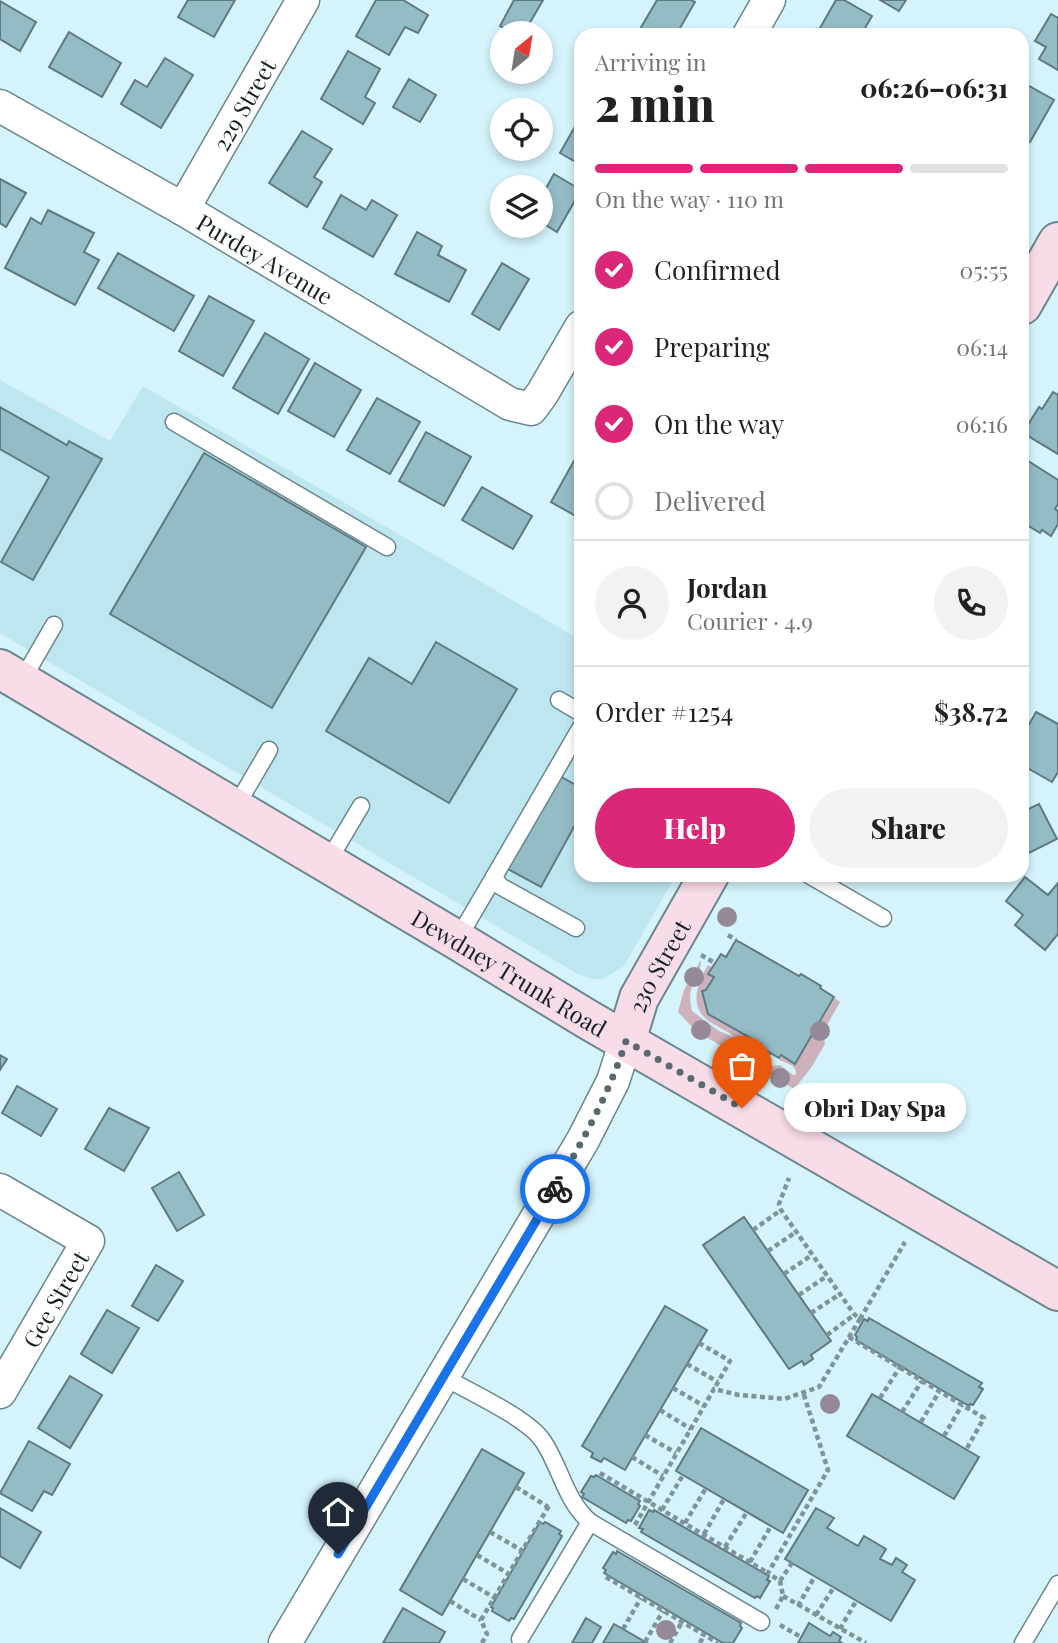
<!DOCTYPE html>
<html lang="en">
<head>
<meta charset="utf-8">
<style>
	body { margin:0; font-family:"Playfair Display",serif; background:#f2f2f2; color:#222; height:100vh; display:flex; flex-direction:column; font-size:26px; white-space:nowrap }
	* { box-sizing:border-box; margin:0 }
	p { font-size:23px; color:#767676 }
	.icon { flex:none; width:38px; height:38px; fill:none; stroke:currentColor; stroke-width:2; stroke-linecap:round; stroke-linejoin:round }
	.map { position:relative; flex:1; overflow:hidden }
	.panel { position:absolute; left:574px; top:28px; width:455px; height:854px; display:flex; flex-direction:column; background:#fff; border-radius:21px; box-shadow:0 4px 10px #0003 }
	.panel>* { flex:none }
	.needle { width:46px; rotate:30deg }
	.buttons { position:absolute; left:490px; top:21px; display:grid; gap:14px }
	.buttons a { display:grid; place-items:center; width:63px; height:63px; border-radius:50%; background:#fff; box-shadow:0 4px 10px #0003; font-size:35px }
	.pin { position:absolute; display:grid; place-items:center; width:60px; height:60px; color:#fff; margin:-72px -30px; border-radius:50% 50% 50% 0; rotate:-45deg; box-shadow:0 0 7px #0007 }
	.pin .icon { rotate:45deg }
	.courier { position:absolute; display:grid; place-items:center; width:70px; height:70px; margin:-35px; border:5px solid #1a73e8; border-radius:50%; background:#fff; color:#222; box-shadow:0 2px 9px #0007 }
	.bubble { position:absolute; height:49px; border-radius:24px; background:#fff; box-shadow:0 4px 10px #0003; font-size:23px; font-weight:800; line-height:49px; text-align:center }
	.overview em { font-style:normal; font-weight:800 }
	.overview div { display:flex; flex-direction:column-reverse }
	.overview { display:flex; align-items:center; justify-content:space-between; height:119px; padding:0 21px }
	h1 { font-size:46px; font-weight:800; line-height:52px }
	.bar { display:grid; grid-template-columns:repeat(4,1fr); gap:10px 7px; align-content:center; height:84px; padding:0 21px }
	.bar i { height:9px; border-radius:5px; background:#e0e0e0 }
	.bar .active { background:#db2777 }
	.bar p { grid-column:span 4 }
	.line { display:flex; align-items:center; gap:18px; padding:0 21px; border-top:2px solid #e0e0e0 }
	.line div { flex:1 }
	.round { display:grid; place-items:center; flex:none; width:74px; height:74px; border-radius:37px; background:#f2f2f2 }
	ol { padding:0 21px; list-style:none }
	li { display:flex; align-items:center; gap:21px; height:77px }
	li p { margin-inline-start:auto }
	li .icon { padding:7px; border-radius:50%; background:#db2777; color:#fff; stroke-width:4 }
	li:last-child { color:#767676 }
	li i { width:38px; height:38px; border:4px solid #e0e0e0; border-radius:50% }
	.action { display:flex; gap:14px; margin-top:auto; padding:14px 21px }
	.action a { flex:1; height:80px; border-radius:42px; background:#db2777; color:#fff; font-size:28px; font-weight:800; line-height:80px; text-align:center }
	.action a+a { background:#f2f2f2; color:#222 }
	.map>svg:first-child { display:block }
	.built { fill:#bee6ef }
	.green { fill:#cdb2bc }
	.building { fill:#94bcc5; stroke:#5e7a81; stroke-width:2 }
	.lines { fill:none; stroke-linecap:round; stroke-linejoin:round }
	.lane-casing { stroke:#6b878d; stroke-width:19 }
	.street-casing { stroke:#6b878d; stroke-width:35 }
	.secondary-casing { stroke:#6b878d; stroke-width:42 }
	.path { stroke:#7e9499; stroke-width:4.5; stroke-dasharray:5 3.5; stroke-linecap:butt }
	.lane { stroke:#fff; stroke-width:16 }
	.street { stroke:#fff; stroke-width:32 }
	.secondary { stroke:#f8dce8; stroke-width:38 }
	.tree { fill:#958998 }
	.done { stroke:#586a6f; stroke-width:7; stroke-dasharray:0 12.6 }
	.route { stroke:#1a73e8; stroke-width:9 }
	.labels { text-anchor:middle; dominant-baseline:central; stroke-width:6; stroke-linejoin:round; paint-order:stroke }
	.street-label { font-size:23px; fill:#162124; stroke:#fff }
</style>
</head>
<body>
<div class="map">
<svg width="1058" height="1643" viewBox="0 0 1058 1643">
	<rect width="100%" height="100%" fill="#d4f3fa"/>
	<path class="built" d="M0 380 110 441 143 386 581 640V875H676L624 966 603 979H591L576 973 0 633Z"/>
	<g class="green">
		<path d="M701 960C701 979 685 982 692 1011L719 1031 734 1037C728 1031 718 1027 710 1022 688 1007 697 983 708 965L717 970 705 991 757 1039 754 1042 747 1040 744 1044 755 1051 757 1056H763L757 1067 696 1031 678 1012 684 990Z"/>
		<path d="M835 998 840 1002 823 1032 825 1044 811 1068 794 1089 763 1070 768 1063 772 1066 780 1065 793 1075 796 1074C797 1065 786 1063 779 1060L783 1055 797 1062Z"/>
	</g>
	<g class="building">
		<path d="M188 0H235L214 37 178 17Z"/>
		<path d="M376 0H403L428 15 418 33 405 27 389 55 356 36Z"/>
		<path d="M514 0H543L524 33H513L500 26Z"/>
		<path d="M657 0H691L695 2 676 35H646L639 31Z"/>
		<path d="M836 0H844L872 16 861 35H816Z"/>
		<path d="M880 0H906L899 11Z"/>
		<path d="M0 1 36 22 20 51 0 39Z"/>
		<path d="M1051 14 1058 18V70L1039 59 1046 47 1035 41Z"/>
		<path d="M69 32 121 63 102 97 49 67Z"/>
		<path d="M348 51 380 69 365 97 375 103 363 124 321 99Z"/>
		<path d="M165 58 193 75 161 128 121 104 135 80 147 87Z"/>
		<path d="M409 79 436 95 420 122 393 107Z"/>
		<path d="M1022 82 1054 100 1030 142 1022 137Z"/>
		<path d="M581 116V165L560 153Z"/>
		<path d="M302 131 332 149 314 177 322 182 307 207 269 183Z"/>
		<path d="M554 174 581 190 557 232 541 222V197Z"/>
		<path d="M0 179 26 193 6 227 0 223Z"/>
		<path d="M341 195 366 210 372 200 397 215 373 257 323 228Z"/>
		<path d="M48 210 94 233 84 252 99 260 75 305 5 268 31 218 41 224Z"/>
		<path d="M417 232 442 246 438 255 466 270 449 302 395 274Z"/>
		<path d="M118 253 194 296 174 331 98 288Z"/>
		<path d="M502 263 529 279 499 330 472 314Z"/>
		<path d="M209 296 254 321 223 376 179 351Z"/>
		<path d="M265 333 309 359 278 414 233 388Z"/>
		<path d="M315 363 361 390 334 437 288 411Z"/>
		<path d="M1053 392 1058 395V454L1023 433 1039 407 1042 409Z"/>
		<path d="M377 398 420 422 390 474 347 450Z"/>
		<path d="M0 407 67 445 69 441 102 459 33 580 1 562 49 477 0 449Z"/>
		<path d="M426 432 471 457 444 506 399 481Z"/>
		<path d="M204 453 366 547 272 708 110 614Z"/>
		<path d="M1022 457 1058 480V504L1055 509 1058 511V524L1051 536 1042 530 1040 533 1022 522Z"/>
		<path d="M575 459 581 462V519L551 502Z"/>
		<path d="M482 487 532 516 513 549 462 520Z"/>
		<path d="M436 642 517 689 449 803 326 731 369 658 412 684Z"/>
		<path d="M1036 712 1058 724V772L1052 782 1022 765V737Z"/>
		<path d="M558 775 581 788V814L541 887 506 868Z"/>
		<path d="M1039 804 1057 839 1023 856 1022 812Z"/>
		<path d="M1025 877 1048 895 1058 883V934L1045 950 1015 925 1023 915 1006 901Z"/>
		<path d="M736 940 799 976 801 974 821 986 820 988 834 997 795 1064 781 1055 779 1058 759 1046 761 1044 708 1014 702 991 706 990 714 977 708 974 721 954 726 957Z"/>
		<path d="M0 1055 7 1059 0 1070Z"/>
		<path d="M17 1086 57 1109 41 1136 2 1113Z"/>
		<path d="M109 1108 149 1128 124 1171 85 1149Z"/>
		<path d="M179 1172 204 1215 177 1231 152 1188Z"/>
		<path d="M744 1217 831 1341 811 1355 813 1359 804 1365 802 1361 789 1369 703 1245Z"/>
		<path d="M156 1265 183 1281 158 1321 132 1306Z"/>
		<path d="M665 1306 707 1330 625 1470 604 1458 601 1462 591 1457 593 1453 582 1446Z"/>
		<path d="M107 1310 139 1328 112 1373 81 1354Z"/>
		<path d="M869 1318 982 1383 979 1387 983 1389 973 1405 970 1404 969 1406 856 1340 857 1337 855 1335 864 1319 868 1321Z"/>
		<path d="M70 1376 102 1395 70 1448 38 1428Z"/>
		<path d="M872 1394 979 1457 954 1499 847 1436Z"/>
		<path d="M701 1428 808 1490 783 1533 676 1471Z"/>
		<path d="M29 1441 70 1464 52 1495 44 1491 32 1511 0 1493Z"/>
		<path d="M482 1449 524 1473 442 1615 400 1590Z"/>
		<path d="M596 1475 640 1501 638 1504 640 1506 631 1521 628 1520 626 1523 582 1497 584 1494 581 1492 591 1476 594 1477Z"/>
		<path d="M0 1508 41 1532 20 1568 0 1556Z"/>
		<path d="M816 1508 834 1518 827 1528 858 1546 864 1536 886 1549 880 1559 892 1565 896 1558 907 1565 902 1572 915 1580 891 1621 785 1559Z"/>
		<path d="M649 1510 653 1512 654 1510 769 1576 767 1580 770 1581 760 1598 757 1596 755 1598 641 1532 643 1529 639 1528Z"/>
		<path d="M540 1522 543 1524 545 1522 561 1531 559 1534 562 1536 514 1619 511 1618 509 1621 492 1611 493 1608 491 1607Z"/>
		<path d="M617 1551 741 1623 740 1626 742 1628 733 1643H723L604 1573 606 1570 603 1568 613 1552 616 1554Z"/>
		<path d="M403 1608 445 1632 439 1643H383Z"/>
		<path d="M586 1618 601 1627 592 1643H572Z"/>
		<path d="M809 1623 830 1636 833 1632 841 1637 839 1641 842 1643H798Z"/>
		<path d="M614 1624 623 1629 647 1643H603Z"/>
	</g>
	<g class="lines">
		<defs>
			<g id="lane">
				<path d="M174 422 387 547"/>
				<path d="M21 682 54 625"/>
				<path d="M559 700 581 713"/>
				<path d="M235 808 269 750"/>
				<path d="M327 863 361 806"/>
				<path d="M809 875 883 918"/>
				<path d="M576 928 500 886 494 877 581 727"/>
				<path d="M457 940 494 877"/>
				<path d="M442 1376C468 1391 528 1418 543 1441 561 1468 565 1500 590 1522L761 1622"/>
				<path d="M520 1639 590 1522"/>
				<path d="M1023 1643 1058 1584"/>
			</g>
			<g id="street">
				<path d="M749 35 769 0"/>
				<path id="s1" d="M0 106 183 209 510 404 531 409 542 394 581 327"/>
				<path id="s2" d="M183 209 303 0"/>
				<path d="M0 1190 88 1241 0 1392"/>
				<path d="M285 1643 583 1140 613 1081 626 1041"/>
			</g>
			<g id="secondary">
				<path d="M1022 305 1058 242"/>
				<path id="s3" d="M0 669 457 940 587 1019 1058 1291"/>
				<path id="s4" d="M626 1041 639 998 709 875"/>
			</g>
		</defs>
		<use href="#lane" class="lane-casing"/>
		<use href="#street" class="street-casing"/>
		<use href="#secondary" class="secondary-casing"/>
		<g class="path">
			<path d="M728 935 736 940"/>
			<path d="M701 955 715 963"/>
			<path d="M758 1072 770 1052"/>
			<path d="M753 1230 781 1210"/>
			<path d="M768 1251 796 1232"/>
			<path d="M784 1274 812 1255"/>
			<path d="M799 1295 827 1276"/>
			<path d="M811 1313 840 1294"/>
			<path d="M860 1319 905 1242"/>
			<path d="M827 1335 854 1315"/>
			<path d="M849 1337 984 1418 966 1450"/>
			<path d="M699 1343 730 1361 714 1389"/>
			<path d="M687 1364 718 1382"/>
			<path d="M673 1388 704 1406"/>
			<path d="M880 1398 900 1367"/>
			<path d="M660 1410 691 1429"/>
			<path d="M902 1412 922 1381"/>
			<path d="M921 1422 939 1392"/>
			<path d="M645 1435 676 1453"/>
			<path d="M944 1436 962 1405"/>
			<path d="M632 1457 663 1476"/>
			<path d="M600 1473 768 1573"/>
			<path d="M516 1487 548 1507"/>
			<path d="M662 1510 683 1475"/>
			<path d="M685 1523 706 1488"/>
			<path d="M635 1525 714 1389 739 1395 784 1399 819 1387 860 1319 854 1314 781 1210 779 1204 789 1178"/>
			<path d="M490 1532 523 1551"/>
			<path d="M704 1534 724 1499"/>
			<path d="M725 1547 747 1512"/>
			<path d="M477 1555 509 1574"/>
			<path d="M750 1562 771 1526"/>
			<path d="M606 1577 718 1643"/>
			<path d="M463 1579 495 1598"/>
			<path d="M780 1581 792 1563"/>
			<path d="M783 1596 866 1643"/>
			<path d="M450 1601 481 1620"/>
			<path d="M798 1606 815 1576"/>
			<path d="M776 1609 783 1596 780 1581 768 1573 828 1470 803 1392"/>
			<path d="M816 1615 834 1587"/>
			<path d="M780 1625 801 1637"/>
			<path d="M623 1629 641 1598"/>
			<path d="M840 1629 856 1601"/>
			<path d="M645 1642 663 1611"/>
			<path d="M482 1643 487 1634 481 1620 550 1504"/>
			<path d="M670 1643 682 1622"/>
			<path d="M700 1643 704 1635"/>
		</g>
		<use href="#lane" class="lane"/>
		<use href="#street" class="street"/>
		<use href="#secondary" class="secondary"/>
	</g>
	<g class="tree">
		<circle cx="727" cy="917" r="10"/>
		<circle cx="694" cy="977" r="10"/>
		<circle cx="701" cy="1030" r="10"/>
		<circle cx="820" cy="1031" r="10"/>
		<circle cx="737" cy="1051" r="10"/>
		<circle cx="780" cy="1078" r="10"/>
		<circle cx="830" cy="1404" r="10"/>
		<circle cx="666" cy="1630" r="10"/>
	</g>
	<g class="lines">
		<path class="done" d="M555 1189C583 1140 609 1094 626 1041L742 1108"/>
		<path class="route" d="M338 1554 555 1189"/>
	</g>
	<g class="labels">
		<g class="street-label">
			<text stroke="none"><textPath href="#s2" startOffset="121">229 Street</textPath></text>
			<text stroke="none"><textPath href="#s1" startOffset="306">Purdey Avenue</textPath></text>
			<text stroke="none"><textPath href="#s4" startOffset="82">230 Street</textPath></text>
			<text stroke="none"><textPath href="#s3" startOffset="593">Dewdney Trunk Road</textPath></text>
			<text transform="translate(55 1299) rotate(-60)">Gee Street</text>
		</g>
	</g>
</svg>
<div class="buttons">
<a><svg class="needle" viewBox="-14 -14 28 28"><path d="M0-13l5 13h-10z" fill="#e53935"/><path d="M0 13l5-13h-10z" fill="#767676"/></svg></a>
<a><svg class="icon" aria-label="locate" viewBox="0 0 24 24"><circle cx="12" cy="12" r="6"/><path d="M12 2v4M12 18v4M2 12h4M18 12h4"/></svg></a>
<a><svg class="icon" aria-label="layers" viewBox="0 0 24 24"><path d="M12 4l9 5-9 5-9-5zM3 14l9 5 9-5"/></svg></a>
</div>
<div class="pin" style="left:742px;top:1108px;background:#ea580c"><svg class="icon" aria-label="bag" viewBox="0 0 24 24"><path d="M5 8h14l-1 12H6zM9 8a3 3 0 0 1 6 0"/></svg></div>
<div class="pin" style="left:338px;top:1554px;background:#1f2937"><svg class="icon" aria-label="home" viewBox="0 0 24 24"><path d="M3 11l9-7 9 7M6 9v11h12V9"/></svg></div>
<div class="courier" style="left:555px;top:1189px"><svg class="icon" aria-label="bike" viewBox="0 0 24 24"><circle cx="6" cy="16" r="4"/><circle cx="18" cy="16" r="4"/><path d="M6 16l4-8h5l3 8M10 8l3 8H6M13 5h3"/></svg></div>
<div class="bubble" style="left:784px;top:1083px;width:182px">Obri Day Spa</div>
<section class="panel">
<div class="overview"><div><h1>2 min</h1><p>Arriving in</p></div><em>06:26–06:31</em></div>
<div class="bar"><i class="active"></i><i class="active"></i><i class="active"></i><i></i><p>On the way · 110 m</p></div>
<ol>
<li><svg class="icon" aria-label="check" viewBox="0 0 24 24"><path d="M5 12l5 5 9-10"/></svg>Confirmed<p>05:55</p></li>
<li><svg class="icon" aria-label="check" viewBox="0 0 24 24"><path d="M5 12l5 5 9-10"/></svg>Preparing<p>06:14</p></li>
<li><svg class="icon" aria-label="check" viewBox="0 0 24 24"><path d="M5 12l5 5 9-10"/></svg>On the way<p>06:16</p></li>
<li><i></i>Delivered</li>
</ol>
<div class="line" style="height:126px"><a class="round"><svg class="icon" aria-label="person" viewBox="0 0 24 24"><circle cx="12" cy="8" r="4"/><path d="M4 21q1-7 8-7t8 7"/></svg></a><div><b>Jordan</b><p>Courier · 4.9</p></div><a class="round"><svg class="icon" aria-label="phone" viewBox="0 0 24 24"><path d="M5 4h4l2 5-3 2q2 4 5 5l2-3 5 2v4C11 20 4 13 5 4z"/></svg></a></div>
<div class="line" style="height:91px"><div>Order #1254</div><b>$38.72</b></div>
<div class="action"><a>Help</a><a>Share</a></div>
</section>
</div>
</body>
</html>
